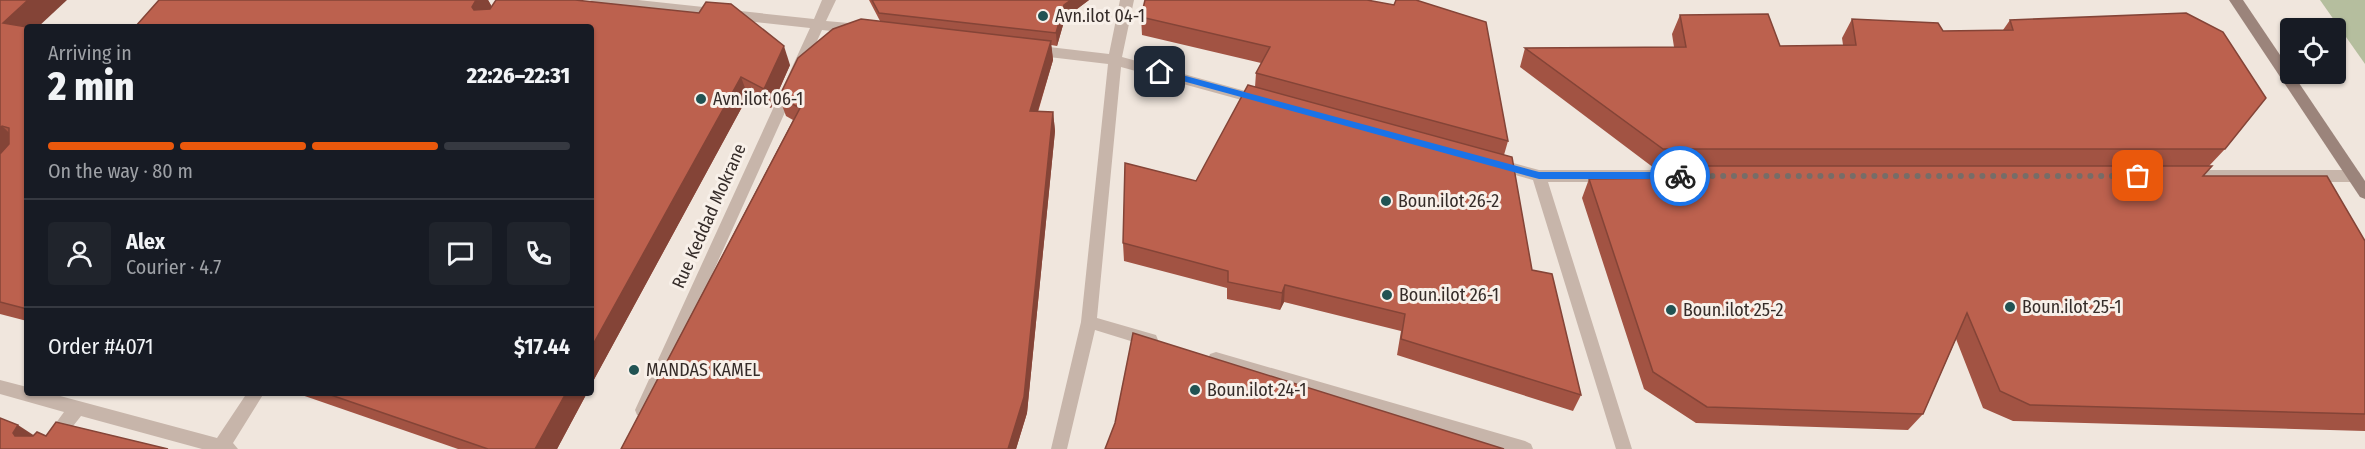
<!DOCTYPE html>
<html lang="en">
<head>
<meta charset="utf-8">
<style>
	body { margin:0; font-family:"Fira Sans Condensed",sans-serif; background:#20242c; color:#f1f3f6; height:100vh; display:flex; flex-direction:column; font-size:22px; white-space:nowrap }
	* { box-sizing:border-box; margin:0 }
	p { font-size:20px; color:#9ea1a6 }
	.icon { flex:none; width:33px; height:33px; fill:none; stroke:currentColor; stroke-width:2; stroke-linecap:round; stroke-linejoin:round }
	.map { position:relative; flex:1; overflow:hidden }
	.panel { position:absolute; left:24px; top:24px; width:570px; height:372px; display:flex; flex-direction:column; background:#171b24; border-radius:6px; box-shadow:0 2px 4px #0004 }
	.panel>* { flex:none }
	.fabs { position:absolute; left:2280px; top:18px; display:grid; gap:12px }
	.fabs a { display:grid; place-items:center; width:66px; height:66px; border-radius:6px; background:#171b24; box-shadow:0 2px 4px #0004; font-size:30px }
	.pin { position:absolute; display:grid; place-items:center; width:51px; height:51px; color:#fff; margin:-26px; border-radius:12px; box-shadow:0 3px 9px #0006 }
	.courier { position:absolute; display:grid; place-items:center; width:60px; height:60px; margin:-30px; border:4px solid #1a73e8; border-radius:50%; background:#fff; color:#222; box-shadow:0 2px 8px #0007 }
	.headline em { font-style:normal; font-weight:800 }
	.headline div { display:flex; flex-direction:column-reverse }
	.headline { display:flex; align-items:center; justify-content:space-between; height:102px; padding:0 24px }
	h1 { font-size:39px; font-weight:800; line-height:45px }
	.bar { display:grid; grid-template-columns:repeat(4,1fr); gap:9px 6px; align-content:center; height:72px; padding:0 24px }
	.bar i { height:8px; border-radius:4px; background:#363941 }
	.bar .current { background:#ea580c }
	.bar p { grid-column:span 4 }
	.line { display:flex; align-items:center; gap:15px; padding:0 24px; border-top:2px solid #363941 }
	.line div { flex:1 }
	.round { display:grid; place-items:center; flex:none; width:63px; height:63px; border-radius:6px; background:#20242c }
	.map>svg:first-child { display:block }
	.green { fill:#b5be9e }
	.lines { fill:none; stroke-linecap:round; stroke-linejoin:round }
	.minor { fill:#c7b5aa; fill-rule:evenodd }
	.secondary { fill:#9b847b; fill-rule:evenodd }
	.wall { fill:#a25343 }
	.shaded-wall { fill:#844437 }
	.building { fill:#bc614e; stroke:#844437; stroke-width:1.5 }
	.route { fill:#1a73e8 }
	.done { stroke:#766d68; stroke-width:6; stroke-dasharray:0 10.8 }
	.poi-dot { fill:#215353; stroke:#f8f0e9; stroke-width:2 }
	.labels { text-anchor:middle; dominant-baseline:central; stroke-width:6; stroke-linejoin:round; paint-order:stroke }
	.poi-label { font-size:18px; fill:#352c29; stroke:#f8f0e9; text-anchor:start }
	.street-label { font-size:18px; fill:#352c29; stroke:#f8f0e9 }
</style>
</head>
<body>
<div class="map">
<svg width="2365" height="449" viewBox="0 0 2365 449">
	<rect width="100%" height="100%" fill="#f0e6dd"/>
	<path class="green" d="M2320 0H2365V64Z"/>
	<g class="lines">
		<g class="minor">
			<path d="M590 0H638L814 19 822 0H836L826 21 860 24 867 29 860 34 822 30 651 410 649 415 643 417 637 415 635 410 810 28 597 5Z"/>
			<path d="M1120 0H1134L1122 57 1260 95 1267 100 1260 105 1121 67 1097 318 1156 335 1158 340 1156 345 1150 347 1095 330 1067 449H1051L1081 322 1108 64 1032 55 1025 50 1032 45 1109 54Z"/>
			<path d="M1495 158 1539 170H1700L1705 172 1707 176 1705 180 1700 182H1548L1632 449H1616L1533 180 1490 168 1488 164 1490 160Z"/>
			<path d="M2183 170H2354L2359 172 2361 176 2359 180 2354 182H2183L2178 180 2176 176 2178 172Z"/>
			<path d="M1216 352 1525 441 1531 444 1533 449H1499L1216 366 1210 364 1208 359 1210 354Z"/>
			<path d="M0 380 27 387V393H49L217 438 247 393H264L233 443 238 449H202L81 416 55 449H37L64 412 0 394Z"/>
		</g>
		<path class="secondary" d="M2229 0H2243L2365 181V199L2360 197Z"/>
	</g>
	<g class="wall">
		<path d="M0 0 27 27V321L0 314Z"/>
		<path d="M159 0H488L492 7 790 65 771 108 748 96 591 385V27Z"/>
		<path d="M869 0H1089L1065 18 1057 46 1051 45 1053 60 1038 112H1053L1055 131 1027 413 1016 449H621L793 120 786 116 779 97 880 21Z"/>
		<path d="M1367 0 1508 141 1504 155 1532 270 1581 395 1573 411 1397 355 1401 331 1284 302 1280 310 1227 299V288L1124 261 1123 243 1196 181 1255 87 1256 73 1261 63 1142 35 1141 17Z"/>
		<path d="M1680 15 1780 46 1843 45 1842 38 1852 19 1943 31 2003 30 2010 20 2225 149 2209 166 2203 176 2365 241V431L2013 421 1983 408 1956 339 1923 414 1908 430 1696 423 1644 389 1582 198 1589 179 1679 178 1684 168H1654L1520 67 1525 48 1674 47 1672 34Z"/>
		<path d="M296 393H587L557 449H458Z"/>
	</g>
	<g class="shaded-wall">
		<path d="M28 0H67L38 27H27L3 23Z"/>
		<path d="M476 0H488L493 9 483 26 472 7Z"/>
		<path d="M1071 0H1089L1065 18 1057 46 1056 33 1064 5Z"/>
		<path d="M1051 41 1053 60 1032 130 1030 111Z"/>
		<path d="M784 46 790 65 771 108 764 89Z"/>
		<path d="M741 77 748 96 591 385V348Z"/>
		<path d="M1053 112 1055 131 1027 413 1016 449H1008Z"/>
		<path d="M2 126 22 145 0 168V128Z"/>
		<path d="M1285 285 1284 302 1280 310 1282 293Z"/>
		<path d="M566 393H587L557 449H535Z"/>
		<path d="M18 425 41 440 15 436 13 433Z"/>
	</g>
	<g class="building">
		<path d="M0 0H28L3 23 27 27V309L0 302V154L9 144V128L2 126 0 128Z"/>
		<path d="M159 0H476L472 7 474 10 490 9 496 0H575L699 13 706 2 731 4 784 46 764 89 741 77 591 348V27H135Z"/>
		<path d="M872 0H1071L1064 5 1056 33 879 13Z"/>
		<path d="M1145 0H1367L1394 5 1396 0H1416L1486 22 1508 141 1256 73 1270 47 1141 17Z"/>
		<path d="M2186 13 2223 32 2266 98 2225 149H1663L1525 48 1686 47 1680 15 1768 14 1780 46 1856 45 1852 19 1938 23 1943 31 2013 30 2010 20Z"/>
		<path d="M861 19 1051 41 1030 111 1053 112 1024 397 1008 449H621L800 108 779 97 798 58 833 29Z"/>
		<path d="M1248 85 1512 157 1532 270 1552 274 1581 395 1401 339 1405 314 1285 285 1282 293 1228 282V271L1123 243 1125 163 1196 181Z"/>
		<path d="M1685 166H2212L2203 176H2327L2365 241V414L2030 405 2000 391 1967 313 1923 414 1707 407 1653 372 1589 179 1702 178Z"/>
		<path d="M1133 333 1504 449H1105L1115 423Z"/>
		<path d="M325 393H566L535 449H488Z"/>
		<path d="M0 418 18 425 13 433 15 436H33L37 432 46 436 56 422 168 449H0Z"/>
	</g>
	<path class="route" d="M1160 69 1539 172H1680L1684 176 1680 179H1539L1157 74V70Z"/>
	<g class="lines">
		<path class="done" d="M1680 176H2138"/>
	</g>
	<g class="poi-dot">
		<circle cx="1043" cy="16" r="6"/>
		<circle cx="701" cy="99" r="6"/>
		<circle cx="1386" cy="201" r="6"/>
		<circle cx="1387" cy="295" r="6"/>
		<circle cx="2010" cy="307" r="6"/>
		<circle cx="1671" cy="310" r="6"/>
		<circle cx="634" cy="370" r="6"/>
		<circle cx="1195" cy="390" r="6"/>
	</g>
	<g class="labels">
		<g class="poi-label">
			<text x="1055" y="16">Avn.ilot 04-1</text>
			<text x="713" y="99">Avn.ilot 06-1</text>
			<text x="1398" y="201">Boun.ilot 26-2</text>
			<text x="1399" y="295">Boun.ilot 26-1</text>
			<text x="2022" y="307">Boun.ilot 25-1</text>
			<text x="1683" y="310">Boun.ilot 25-2</text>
			<text x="646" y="370">MANDAS KAMEL</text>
			<text x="1207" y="390">Boun.ilot 24-1</text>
		</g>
		<g class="street-label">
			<text transform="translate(709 216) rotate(-66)">Rue Keddad Mokrane</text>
		</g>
	</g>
</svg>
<div class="fabs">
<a><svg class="icon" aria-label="locate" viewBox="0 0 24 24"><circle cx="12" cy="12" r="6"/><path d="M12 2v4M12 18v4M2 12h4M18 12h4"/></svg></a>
</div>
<div class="pin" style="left:2138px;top:176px;background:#ea580c"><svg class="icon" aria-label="bag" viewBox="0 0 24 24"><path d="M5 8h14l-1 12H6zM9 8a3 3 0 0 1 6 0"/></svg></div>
<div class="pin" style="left:1160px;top:72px;background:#1f2937"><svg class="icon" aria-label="home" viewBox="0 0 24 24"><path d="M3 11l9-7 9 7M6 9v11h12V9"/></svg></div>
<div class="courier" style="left:1680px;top:176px"><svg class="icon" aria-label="bike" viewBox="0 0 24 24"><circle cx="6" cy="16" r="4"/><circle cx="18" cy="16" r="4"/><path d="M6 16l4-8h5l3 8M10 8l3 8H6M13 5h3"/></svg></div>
<section class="panel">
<div class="headline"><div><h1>2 min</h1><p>Arriving in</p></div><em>22:26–22:31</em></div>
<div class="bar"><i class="current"></i><i class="current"></i><i class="current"></i><i></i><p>On the way · 80 m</p></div>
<div class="line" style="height:108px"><a class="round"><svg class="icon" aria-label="person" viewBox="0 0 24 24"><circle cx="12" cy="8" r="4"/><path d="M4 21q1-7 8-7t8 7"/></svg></a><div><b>Alex</b><p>Courier · 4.7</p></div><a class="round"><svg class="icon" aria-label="chat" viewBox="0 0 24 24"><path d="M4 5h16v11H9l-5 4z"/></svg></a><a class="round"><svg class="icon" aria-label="phone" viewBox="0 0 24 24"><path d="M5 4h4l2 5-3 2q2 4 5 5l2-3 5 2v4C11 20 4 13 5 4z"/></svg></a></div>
<div class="line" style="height:78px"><div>Order #4071</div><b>$17.44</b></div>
</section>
</div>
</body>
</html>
